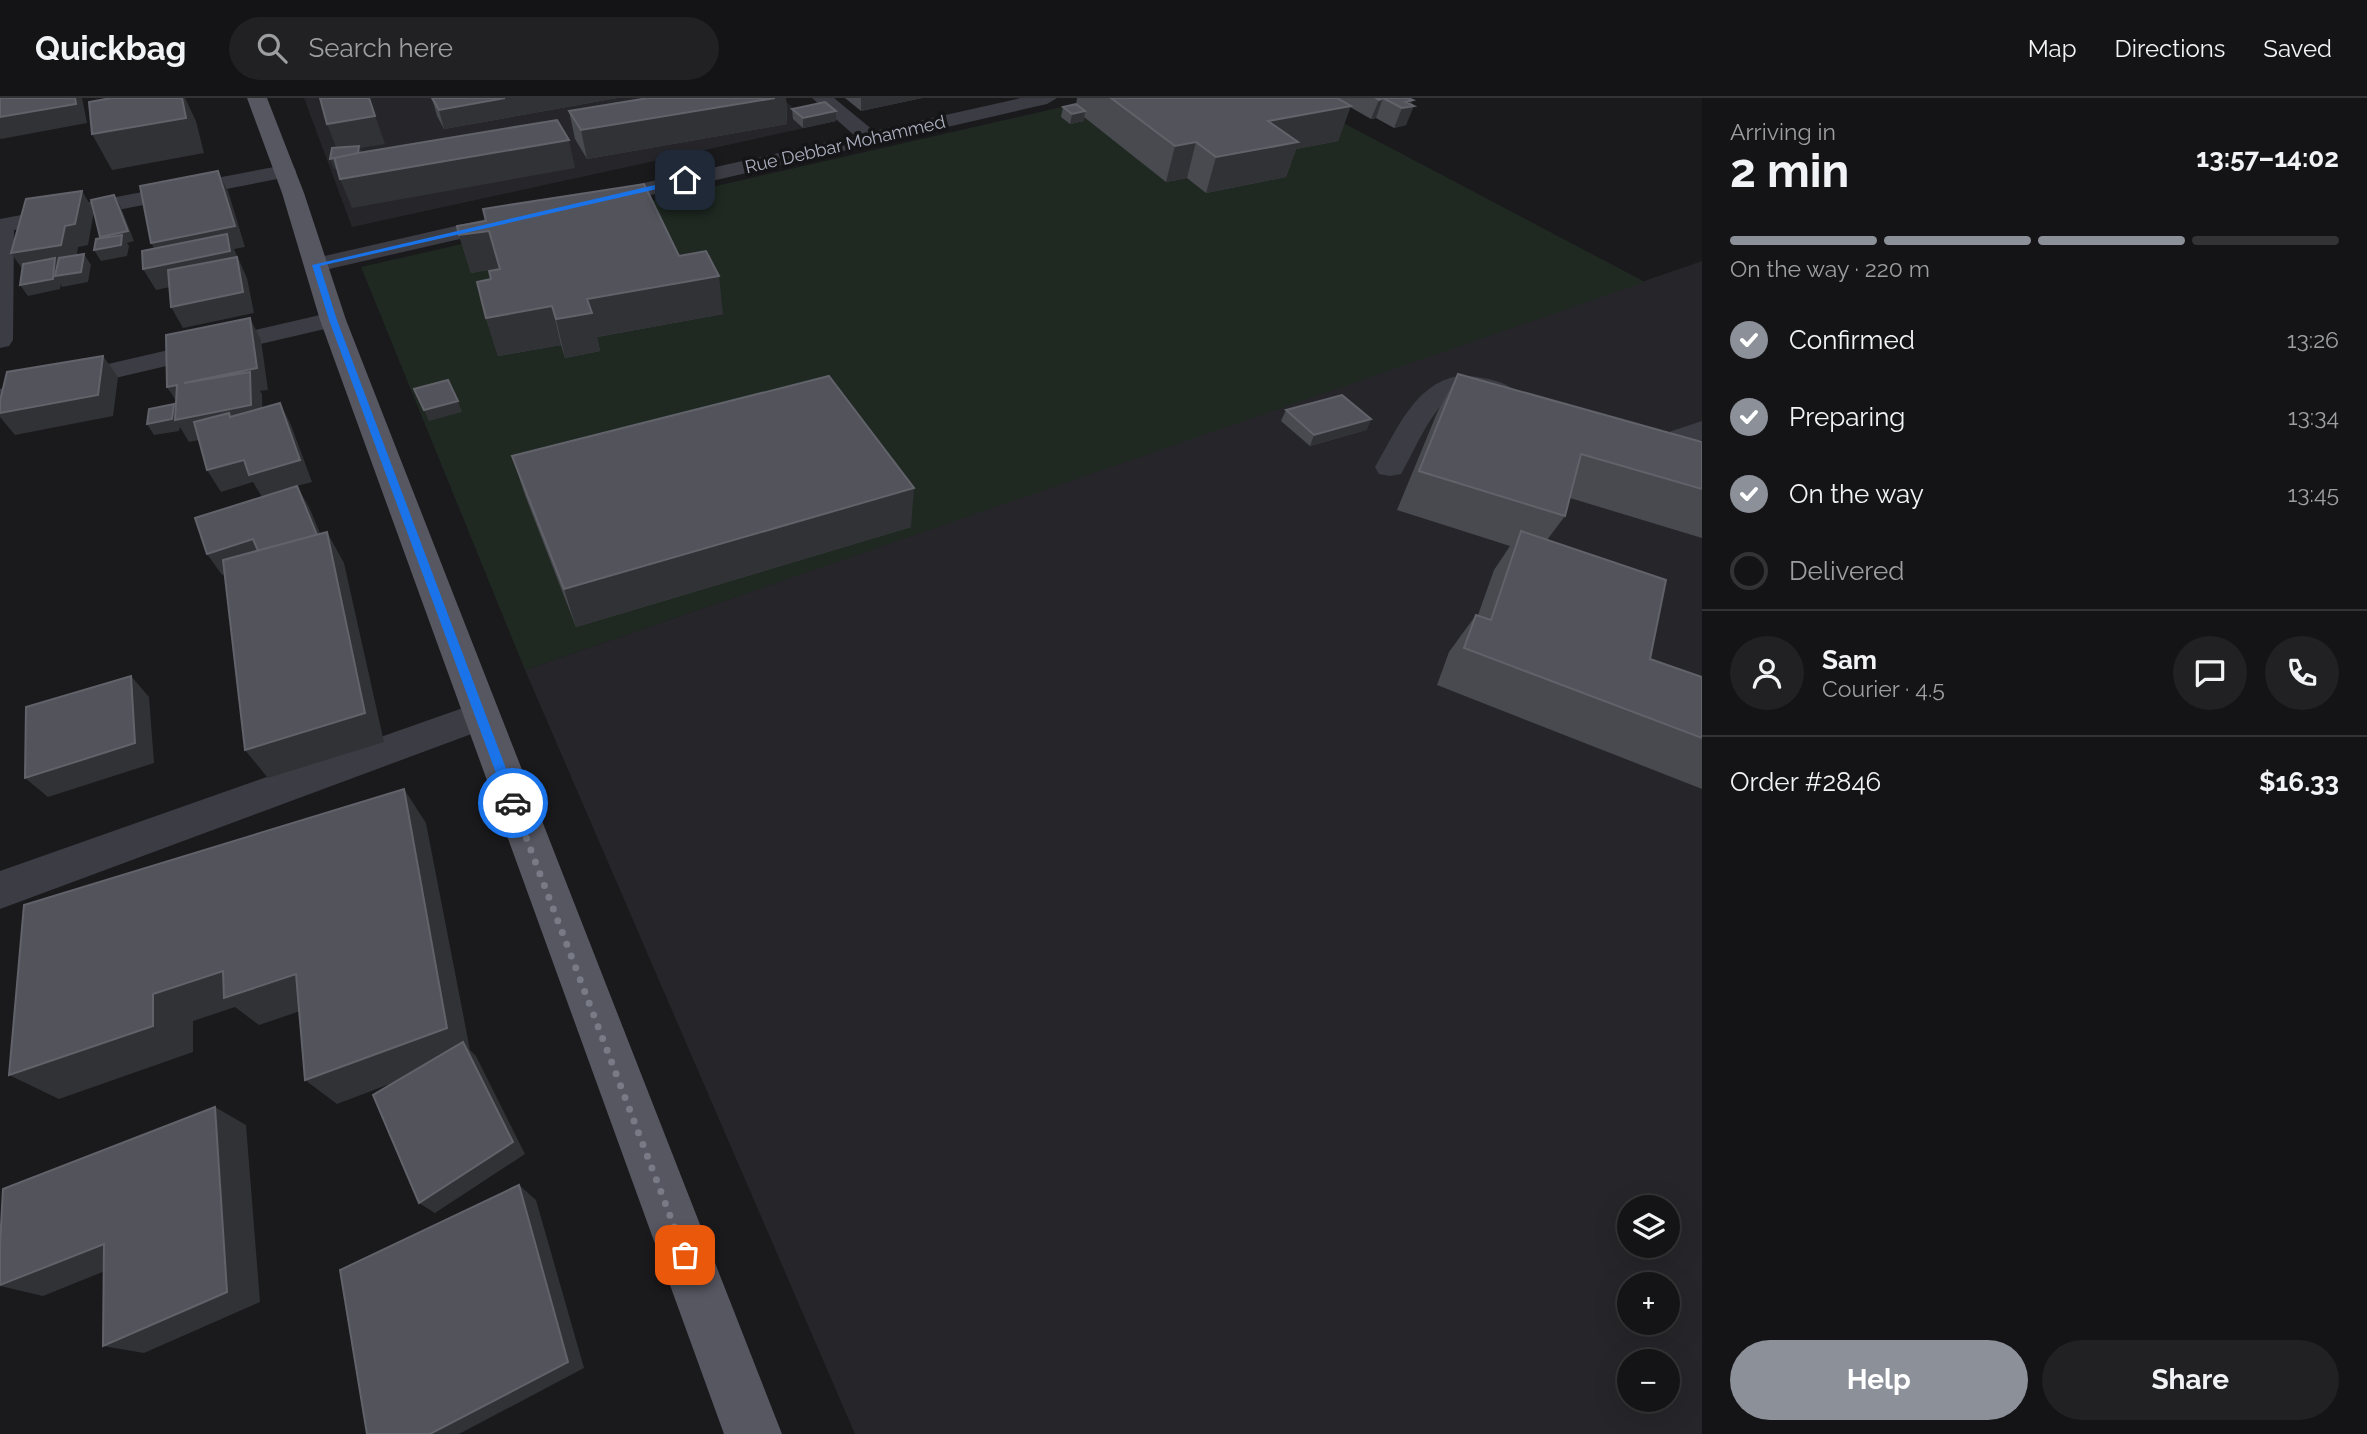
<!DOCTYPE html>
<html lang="en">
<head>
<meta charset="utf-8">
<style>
	body { margin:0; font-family:Raleway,sans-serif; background:#212123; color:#f1f3f6; height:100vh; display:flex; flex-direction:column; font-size:26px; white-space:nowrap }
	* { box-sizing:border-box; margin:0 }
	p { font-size:23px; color:#9d9ea1 }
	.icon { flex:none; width:38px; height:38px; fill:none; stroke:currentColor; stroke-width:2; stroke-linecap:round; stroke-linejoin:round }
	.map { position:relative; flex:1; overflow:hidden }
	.sheet { display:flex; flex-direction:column; background:#141416; width:665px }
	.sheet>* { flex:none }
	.tools { position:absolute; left:1617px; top:1097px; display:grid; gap:14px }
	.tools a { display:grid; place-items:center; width:63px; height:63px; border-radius:50%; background:#141416; box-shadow:0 7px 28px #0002,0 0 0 2px #333335; font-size:35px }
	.pin { position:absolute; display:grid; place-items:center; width:60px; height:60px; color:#fff; margin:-30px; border-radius:14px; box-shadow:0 4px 10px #0006 }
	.courier { position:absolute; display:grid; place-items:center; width:70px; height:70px; margin:-35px; border:5px solid #1a73e8; border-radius:50%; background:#fff; color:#222; box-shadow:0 2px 9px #0007 }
	.overview em { font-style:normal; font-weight:700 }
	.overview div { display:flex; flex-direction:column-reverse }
	.overview { display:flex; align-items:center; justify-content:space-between; height:119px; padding:0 28px }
	h1 { font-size:46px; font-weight:700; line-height:52px }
	.bar { display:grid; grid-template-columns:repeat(4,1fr); gap:10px 7px; align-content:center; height:84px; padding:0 28px }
	.bar i { height:9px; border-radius:5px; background:#333335 }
	.bar .active { background:#8c9099 }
	.bar p { grid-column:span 4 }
	.line { display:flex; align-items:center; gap:18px; padding:0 28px; border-top:2px solid #333335 }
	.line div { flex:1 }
	.round { display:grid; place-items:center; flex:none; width:74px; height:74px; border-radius:37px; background:#212123 }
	ol { padding:0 28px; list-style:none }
	li { display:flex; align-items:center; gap:21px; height:77px }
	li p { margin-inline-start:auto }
	li .icon { padding:7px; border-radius:50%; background:#8c9099; color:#fff; stroke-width:4 }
	li:last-child { color:#9d9ea1 }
	li i { width:38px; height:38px; border:4px solid #333335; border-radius:50% }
	.button { display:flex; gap:14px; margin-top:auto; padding:14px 28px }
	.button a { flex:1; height:80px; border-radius:42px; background:#8c9099; color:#fff; font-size:28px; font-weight:700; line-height:80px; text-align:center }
	.button a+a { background:#212123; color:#f1f3f6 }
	header { display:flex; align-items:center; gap:42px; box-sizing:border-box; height:98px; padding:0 35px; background:#141416; border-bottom:2px solid #333335 }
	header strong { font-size:33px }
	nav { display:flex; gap:38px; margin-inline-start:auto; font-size:24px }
	.search { width:490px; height:63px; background:#212123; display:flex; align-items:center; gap:18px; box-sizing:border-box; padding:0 24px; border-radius:38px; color:#9d9ea1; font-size:26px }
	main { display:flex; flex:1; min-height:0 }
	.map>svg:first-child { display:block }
	.built { fill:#26262a; fill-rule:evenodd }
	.green { fill:#1f2922 }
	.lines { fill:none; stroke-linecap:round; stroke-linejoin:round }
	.minor { fill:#3c3d44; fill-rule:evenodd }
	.major { fill:#565761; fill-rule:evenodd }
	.wall { fill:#484a4f }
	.shaded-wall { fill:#313236 }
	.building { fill:#53545b; stroke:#61626a; stroke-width:2 }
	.route { fill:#1a73e8 }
	.done { stroke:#787a85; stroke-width:7; stroke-dasharray:0 12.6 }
	.labels { text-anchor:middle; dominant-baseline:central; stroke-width:7; stroke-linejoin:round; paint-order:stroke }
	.far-street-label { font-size:18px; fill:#abaebd; stroke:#151518 }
</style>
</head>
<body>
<header>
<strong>Quickbag</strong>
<div class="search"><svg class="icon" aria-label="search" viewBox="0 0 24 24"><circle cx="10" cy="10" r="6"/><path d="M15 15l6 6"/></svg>Search here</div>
<nav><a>Map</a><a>Directions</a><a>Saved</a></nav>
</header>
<main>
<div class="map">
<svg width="1702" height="1336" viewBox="0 0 1702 1336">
	<rect width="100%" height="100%" fill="#1a1a1d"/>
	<g class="built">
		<path d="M304 0H782L814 28 352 129Z"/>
		<path d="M1702 163V1336H855L525 572ZM1629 1110H1668V1148H1629ZM1629 1186H1668V1225H1629ZM1629 1264H1668V1302H1629Z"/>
	</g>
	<path class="green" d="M1101 0H1296L1645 184 525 572 361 169Z"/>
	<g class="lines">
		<g class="minor">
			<path d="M812 0H834L874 33 1021 0H1057L1047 6 594 110 586 108 583 103 586 98 594 96 855 38Z"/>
			<path d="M285 67 293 68 296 73 293 78 14 132 13 242 9 248 0 250V121Z"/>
			<path d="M508 116 516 118 519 123 516 128 316 174 307 172 304 167 307 162Z"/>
			<path d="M333 214 342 217 346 222 342 227 0 307V291Z"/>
			<path d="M1458 278C1475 277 1509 282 1519 297L1515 303C1497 307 1484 296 1467 294 1438 291 1414 355 1401 376L1390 378 1379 376 1375 369C1396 334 1414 286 1458 278Z"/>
			<path d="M1702 323V342L1665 354 1621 345 1616 339 1621 333 1631 330 1663 336Z"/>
			<path d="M480 604 493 608 499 618 493 628 0 811V773Z"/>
		</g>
		<path class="major" d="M247 0H267L304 95 346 222 782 1336H724L320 222 282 95Z"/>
	</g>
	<g class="wall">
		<path d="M432 0H617L444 31 437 18Z"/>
		<path d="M648 0H786L787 26 587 61 575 41 569 13Z"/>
		<path d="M845 0H922L861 13Z"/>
		<path d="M1077 0H1408L1411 6 1406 27 1394 30 1376 20 1371 21 1350 9 1338 43 1296 51 1286 79 1206 95 1187 80 1166 84 1084 19V23L1070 26 1061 19 1063 9 1076 7Z"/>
		<path d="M792 11 836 13V23L803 30 793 21Z"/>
		<path d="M459 137 679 158 723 216 597 239 600 253 565 260 561 247 498 258 486 220 491 181 499 170 471 175Z"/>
		<path d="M1458 276 1702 344V440L1570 400 1565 418 1547 442 1650 561 1702 579V691L1437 587 1449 554 1476 517H1478L1494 472 1510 448 1397 412 1437 315Z"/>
		<path d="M1286 312 1371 321 1366 332 1310 348 1281 323Z"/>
		<path d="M512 358 911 429 576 529 525 397Z"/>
	</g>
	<g class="shaded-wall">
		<path d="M75 0H82L87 25 1 41 0 40V19Z"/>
		<path d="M182 0H185L196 23 204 55 112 72 92 36Z"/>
		<path d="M369 0 385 46 360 50 363 58 361 69 334 71 330 61 338 54 327 26Z"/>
		<path d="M505 0H617L444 31 439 12Z"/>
		<path d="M775 0H786L787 26 587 61 581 32Z"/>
		<path d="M861 0H922L861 13Z"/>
		<path d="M1383 0 1376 20 1371 21 1379 2Z"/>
		<path d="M1413 2 1410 8H1414L1406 27 1394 30 1402 10 1406 4Z"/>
		<path d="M1351 8 1338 43 1296 51 1286 79 1206 95 1216 59 1268 23Z"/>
		<path d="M836 13V23L803 30V20Z"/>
		<path d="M1085 13 1084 23 1070 26 1072 16Z"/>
		<path d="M569 42 575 70 352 110 340 81Z"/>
		<path d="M1196 44 1187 80 1166 84 1175 48Z"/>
		<path d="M218 73 228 93 245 149 234 151 247 180 254 215 183 230 171 209 239 174 156 192 143 171 163 166 151 145Z"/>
		<path d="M82 93 94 113 88 147 78 149 75 168 84 156 91 167 88 184 62 189 61 186 60 191 28 198 20 187 26 176 11 155 65 128Z"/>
		<path d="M114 97 120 107 134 143 127 145 129 148 127 158 101 163 94 152 107 149 100 139Z"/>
		<path d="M489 133 500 170 471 175 459 137Z"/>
		<path d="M719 178 723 216 597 239 600 253 565 260 556 221 587 201Z"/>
		<path d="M552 208 561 247 498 258 486 220Z"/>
		<path d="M250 220 261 242 268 292 260 293 262 296 263 329 189 344 180 329 179 333 154 337 147 326 174 306 181 318 184 285Z"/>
		<path d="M103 258 118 279 113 318 15 337 0 319V315Z"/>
		<path d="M177 287 181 310 167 289Z"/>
		<path d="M458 303 462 314 429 323 424 312Z"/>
		<path d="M280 305 291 327 312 384 297 388 309 409 331 461 263 464 222 477 207 456 262 399 253 384 221 394 207 372Z"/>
		<path d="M1371 321 1366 332 1310 348 1314 337Z"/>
		<path d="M914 390 911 429 576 529 564 491Z"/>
		<path d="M327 434 344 465 384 644 268 680 245 652Z"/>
		<path d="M131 578 149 599 154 665 48 699 25 680Z"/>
		<path d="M404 691 426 725 470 952 476 958 525 1056 435 1115 419 1105 469 956 337 1006 305 982Z"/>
		<path d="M223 873 296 876 327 904 259 927 235 909 193 923V954L59 1001 9 977 153 896Z"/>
		<path d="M215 1009 246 1027 260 1204 144 1255 103 1248Z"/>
		<path d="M519 1087 536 1102 584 1270 459 1336H430Z"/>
		<path d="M104 1146 142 1158 43 1198 0 1188V1187Z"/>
	</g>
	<g class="building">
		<path d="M0 0H75L76 6 0 19Z"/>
		<path d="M111 0H182L186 20 92 36 89 4Z"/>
		<path d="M320 0H369L375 18 327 26Z"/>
		<path d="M432 0H505L439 12Z"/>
		<path d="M648 0H775L581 32 569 13Z"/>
		<path d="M1111 0H1337L1351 8 1268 23 1298 44 1216 59 1196 44 1175 48Z"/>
		<path d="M1376 0H1408L1413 2 1406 4 1414 8 1402 10 1383 0 1379 2Z"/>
		<path d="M825 4 836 13 803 20 792 11Z"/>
		<path d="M1076 6 1085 13 1072 16 1063 9Z"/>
		<path d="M557 22 569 42 340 81 334 59Z"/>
		<path d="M359 48 358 55 330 61 332 50Z"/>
		<path d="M218 73 235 128 151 145 140 88Z"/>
		<path d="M644 86 679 158 706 153 719 178 587 201 592 215 556 221 552 208 486 220 477 184 491 181 489 173 500 171 489 133 459 137 457 128 486 123 483 111Z"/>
		<path d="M82 93 75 126 65 128 61 147 11 155 26 101Z"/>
		<path d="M114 97 128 133 100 139 91 102Z"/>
		<path d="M227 136 230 153 143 171 142 153Z"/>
		<path d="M122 137 121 147 94 152 96 141Z"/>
		<path d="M84 156 81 174 55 178 59 160Z"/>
		<path d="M237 159 243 194 171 209 168 172Z"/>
		<path d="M55 160 53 181 20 187 23 166Z"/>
		<path d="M250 220 257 270 184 285 250 274 251 307 175 322 177 287 167 289 166 237Z"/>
		<path d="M103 258 98 297 0 315V303L7 274Z"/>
		<path d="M1458 276 1702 344V391L1581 356 1565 418 1419 373Z"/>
		<path d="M829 278 914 390 564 491 512 358Z"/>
		<path d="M448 282 458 303 424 312 414 291Z"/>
		<path d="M1342 297 1371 321 1314 337 1286 312Z"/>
		<path d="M280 305 300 362 249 377 244 362 207 372 194 324 229 315 230 319Z"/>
		<path d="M174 306 172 321 147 326 149 311Z"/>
		<path d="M297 388 317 437 258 453 253 441 207 456 195 420Z"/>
		<path d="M1521 433 1666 482 1650 561 1702 579V640L1464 550 1476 517 1491 522Z"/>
		<path d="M327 434 365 615 245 652 223 462Z"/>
		<path d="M131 578 135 645 25 680 26 609Z"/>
		<path d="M404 691 447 930 305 982 296 876 224 900 223 873 153 896V928L9 977 24 807Z"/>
		<path d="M463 944 513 1044 419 1105 373 997Z"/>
		<path d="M215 1009 227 1194 103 1248 104 1146 0 1187V1147L3 1091Z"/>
		<path d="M519 1087 568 1264 430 1336H367L340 1172Z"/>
	</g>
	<path class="route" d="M685 80 688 84 320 168 337 222 519 705 513 710 507 705 329 222 312 167Z"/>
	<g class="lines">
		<path class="done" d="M513 705 685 1157"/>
	</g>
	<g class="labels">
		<g class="far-street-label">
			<text transform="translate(845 46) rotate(-13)">Rue Debbar Mohammed</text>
		</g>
	</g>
</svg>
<div class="tools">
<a><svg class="icon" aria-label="layers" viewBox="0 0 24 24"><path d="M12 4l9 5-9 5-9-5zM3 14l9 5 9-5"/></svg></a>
<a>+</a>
<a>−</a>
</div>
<div class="pin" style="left:685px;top:1157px;background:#ea580c"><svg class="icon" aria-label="bag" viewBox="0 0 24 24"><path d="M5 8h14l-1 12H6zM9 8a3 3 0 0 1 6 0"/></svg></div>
<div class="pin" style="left:685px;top:82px;background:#1f2937"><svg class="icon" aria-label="home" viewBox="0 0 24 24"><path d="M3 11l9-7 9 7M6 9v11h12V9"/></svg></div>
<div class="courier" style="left:513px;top:705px"><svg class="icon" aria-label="car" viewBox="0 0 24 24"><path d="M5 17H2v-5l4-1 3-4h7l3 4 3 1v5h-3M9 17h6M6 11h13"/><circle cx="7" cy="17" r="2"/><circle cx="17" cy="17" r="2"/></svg></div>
</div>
<section class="sheet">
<div class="overview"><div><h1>2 min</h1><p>Arriving in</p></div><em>13:57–14:02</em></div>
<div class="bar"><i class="active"></i><i class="active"></i><i class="active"></i><i></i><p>On the way · 220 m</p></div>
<ol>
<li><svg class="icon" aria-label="check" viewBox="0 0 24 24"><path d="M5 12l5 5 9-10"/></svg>Confirmed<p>13:26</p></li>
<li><svg class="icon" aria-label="check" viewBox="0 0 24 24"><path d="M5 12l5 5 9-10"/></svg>Preparing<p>13:34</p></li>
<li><svg class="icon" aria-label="check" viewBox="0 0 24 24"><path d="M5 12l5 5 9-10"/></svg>On the way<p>13:45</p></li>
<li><i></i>Delivered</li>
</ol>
<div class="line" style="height:126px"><a class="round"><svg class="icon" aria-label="person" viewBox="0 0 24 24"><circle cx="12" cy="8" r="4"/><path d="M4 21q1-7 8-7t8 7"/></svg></a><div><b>Sam</b><p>Courier · 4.5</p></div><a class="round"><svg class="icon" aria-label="chat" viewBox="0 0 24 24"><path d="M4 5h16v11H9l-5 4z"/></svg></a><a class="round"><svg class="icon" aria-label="phone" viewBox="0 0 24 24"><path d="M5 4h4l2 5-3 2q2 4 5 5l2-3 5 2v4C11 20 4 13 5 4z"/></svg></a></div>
<div class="line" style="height:91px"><div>Order #2846</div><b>$16.33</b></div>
<div class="button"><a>Help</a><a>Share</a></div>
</section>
</main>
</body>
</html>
